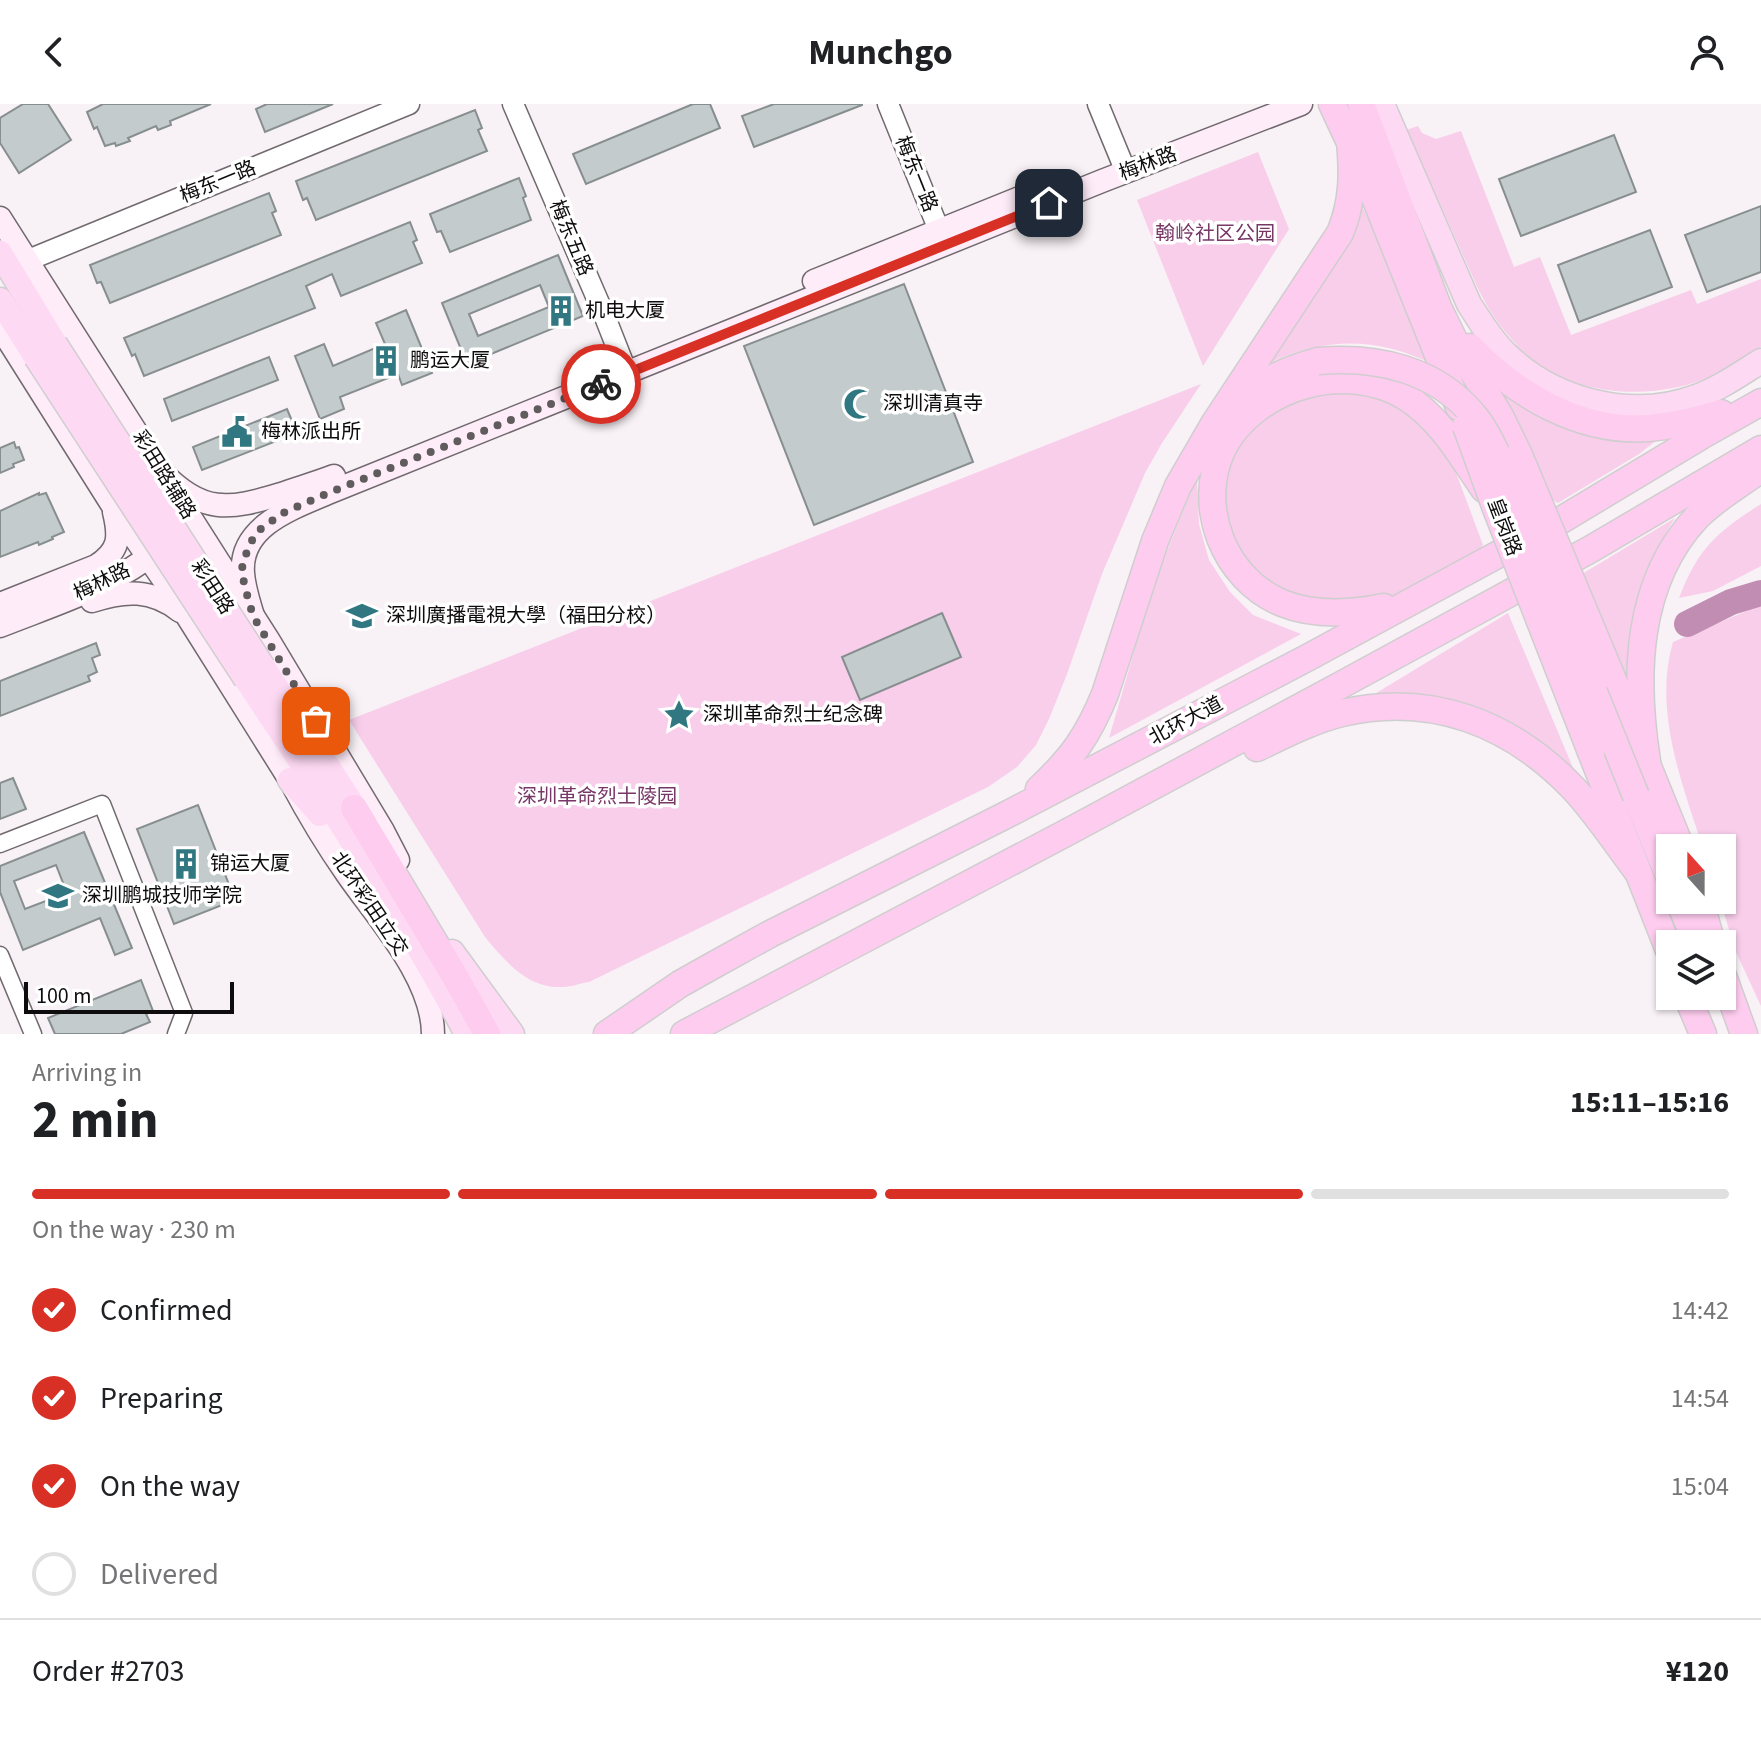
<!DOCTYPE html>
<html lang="en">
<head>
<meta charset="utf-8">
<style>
	body { margin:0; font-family:"Source Sans 3","Noto Sans SC",sans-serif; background:#f6f6f6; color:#202124; height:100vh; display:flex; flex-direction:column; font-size:30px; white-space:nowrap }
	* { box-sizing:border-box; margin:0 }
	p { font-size:26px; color:#757577 }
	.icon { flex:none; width:44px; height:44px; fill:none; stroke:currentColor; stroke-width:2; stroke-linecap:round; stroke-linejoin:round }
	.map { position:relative; height:930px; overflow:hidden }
	.details { display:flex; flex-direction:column; background:#fff; flex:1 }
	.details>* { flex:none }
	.needle { width:52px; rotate:339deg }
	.tools { position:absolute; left:1656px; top:730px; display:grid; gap:16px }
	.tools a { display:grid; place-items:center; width:80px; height:80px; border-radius:0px; background:#fff; box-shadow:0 2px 6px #0004; font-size:40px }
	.scale { position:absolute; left:24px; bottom:20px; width:210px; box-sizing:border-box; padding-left:8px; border:4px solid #0e0c0d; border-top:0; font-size:22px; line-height:28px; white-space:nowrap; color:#0e0c0d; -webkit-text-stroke:6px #fff; paint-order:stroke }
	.pin { position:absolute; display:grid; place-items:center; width:68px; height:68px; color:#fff; margin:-34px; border-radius:16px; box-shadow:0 4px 12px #0006 }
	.courier { position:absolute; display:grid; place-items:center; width:80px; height:80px; margin:-40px; border:6px solid #d93025; border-radius:50%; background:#fff; color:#222; box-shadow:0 2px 10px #0007 }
	.head em { font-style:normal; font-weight:700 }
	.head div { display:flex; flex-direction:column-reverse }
	.head { display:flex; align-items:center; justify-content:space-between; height:136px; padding:0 32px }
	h1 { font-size:52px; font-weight:700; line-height:60px }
	.bar { display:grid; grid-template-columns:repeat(4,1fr); gap:12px 8px; align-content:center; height:96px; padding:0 32px }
	.bar i { height:10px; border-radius:6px; background:#e0e0e0 }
	.bar .on { background:#d93025 }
	.bar p { grid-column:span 4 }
	.line { display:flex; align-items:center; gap:20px; padding:0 32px; border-top:2px solid #e0e0e0 }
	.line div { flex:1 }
	ol { padding:0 32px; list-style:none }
	li { display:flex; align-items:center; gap:24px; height:88px }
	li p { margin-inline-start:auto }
	li .icon { padding:8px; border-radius:50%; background:#d93025; color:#fff; stroke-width:4 }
	li:last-child { color:#757577 }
	li i { width:44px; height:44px; border:4px solid #e0e0e0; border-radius:50% }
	header { display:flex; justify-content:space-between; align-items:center; height:104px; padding:0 32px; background:#fff; font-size:36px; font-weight:700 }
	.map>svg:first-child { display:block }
	.green { fill:#f8ceea }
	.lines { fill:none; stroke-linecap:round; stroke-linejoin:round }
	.river { stroke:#c28db2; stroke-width:26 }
	.building { fill:#c3cbcc; stroke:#878e8f; stroke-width:2; fill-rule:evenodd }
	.minor-casing { stroke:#706a6e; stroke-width:19 }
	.tertiary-casing { stroke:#706a6e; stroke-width:23 }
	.secondary-casing { stroke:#706a6e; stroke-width:25 }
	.primary-casing { stroke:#cfcecf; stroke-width:27 }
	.trunk-casing { stroke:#cfcecf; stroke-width:29 }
	.minor { stroke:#fff; stroke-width:16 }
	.tertiary { stroke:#fff; stroke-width:20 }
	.secondary { stroke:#ffecf9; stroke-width:22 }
	.primary { stroke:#fed9f3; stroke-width:24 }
	.trunk { stroke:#feccef; stroke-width:26 }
	.primary-bridge-casing { stroke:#cfcecf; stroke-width:27; stroke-linecap:butt }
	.trunk-bridge-casing { stroke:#cfcecf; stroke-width:29; stroke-linecap:butt }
	.primary-bridge { stroke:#fed9f3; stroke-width:24 }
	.trunk-bridge { stroke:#feccef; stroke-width:26 }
	.done { stroke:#605c5e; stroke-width:8; stroke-dasharray:0 14.4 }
	.route { stroke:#d93025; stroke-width:10 }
	.labels { text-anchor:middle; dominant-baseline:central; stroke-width:7; stroke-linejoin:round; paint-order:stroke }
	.street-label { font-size:20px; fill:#0e0c0d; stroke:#fff }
	.park-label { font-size:20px; fill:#783767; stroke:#fff }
	.poi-label { font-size:20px; fill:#0e0c0d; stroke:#fff; text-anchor:start }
</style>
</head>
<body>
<header><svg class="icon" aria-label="back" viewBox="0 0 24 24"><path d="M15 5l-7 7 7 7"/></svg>Munchgo<svg class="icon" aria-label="person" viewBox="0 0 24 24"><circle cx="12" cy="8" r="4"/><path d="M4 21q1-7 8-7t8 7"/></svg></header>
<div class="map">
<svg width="1761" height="930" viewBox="0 0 1761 930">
	<rect width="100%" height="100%" fill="#f8f1f5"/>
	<g class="green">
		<path d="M1418 22 1422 29 1436 35 1461 27 1514 163 1540 153 1571 231 1691 186 1697 200 1761 175V243C1745 252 1730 263 1714 271 1663 295 1590 294 1542 263 1526 252 1511 236 1499 220 1483 199 1473 173 1462 149 1444 108 1425 67 1406 26Z"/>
		<path d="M1258 48 1289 125 1203 262 1137 96Z"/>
		<path d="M1358 93 1434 261C1376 232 1323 233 1265 261Z"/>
		<path d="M1201 280 1162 339 1145 369 1102 470 1067 570 1049 615 1036 641 1017 663 988 683 589 878C580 879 572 883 563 883 528 885 506 858 485 833L349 616Z"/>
		<path d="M1498 284 1657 336 1639 350 1558 399 1549 394Z"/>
		<path d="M1321 288 1370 289 1413 309 1452 358 1483 441 1477 447 1410 486 1373 499 1287 494 1241 456 1222 402 1230 353 1265 309Z"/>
		<path d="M1197 373 1199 420 1209 456 1230 488 1253 511 1301 530 1109 634 1139 531 1163 457Z"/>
		<path d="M1761 400V462L1713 487 1679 494C1698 444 1717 428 1761 400Z"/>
		<path d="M1675 414C1643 465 1628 518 1626 579L1577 473Z"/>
		<path d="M1761 501V902L1736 848 1720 796H1722V744H1703C1682 679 1653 607 1673 538Z"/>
		<path d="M1508 509 1576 671C1520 610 1455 585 1373 591Z"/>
	</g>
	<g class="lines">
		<path class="river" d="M1687 520 1731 498 1761 489"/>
	</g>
	<g class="building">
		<path d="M23 0H48L71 36 19 69 0 39V14Z"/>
		<path d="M103 0H211L170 17 171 21 158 26 156 22 128 34 130 37 116 42 115 39 105 42 97 23 94 25 87 8Z"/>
		<path d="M267 0H333L265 28 256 5Z"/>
		<path d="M693 0H710L720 24 586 80 573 50Z"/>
		<path d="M774 0H862V1L754 43 742 12Z"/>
		<path d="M475 6 482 24 478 26 487 47 316 116 307 94 303 96 296 77Z"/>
		<path d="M1614 31 1636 88 1521 132 1499 75Z"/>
		<path d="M519 74 526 92 523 94 531 116 450 148 441 127 437 128 430 110Z"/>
		<path d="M269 89 276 107 272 109 281 131 110 199 101 178 97 179 90 161Z"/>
		<path d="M1761 102V168L1707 188 1685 131Z"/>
		<path d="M410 118 417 136 413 138 422 159 341 192 332 170 306 182 315 204 144 272 135 250 132 252 124 234Z"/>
		<path d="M1650 126 1672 183 1579 218 1558 161Z"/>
		<path d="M558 151 583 212 467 260 442 199ZM540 181 549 203 478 232 469 210Z"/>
		<path d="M904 180 973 358 814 421 744 242Z"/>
		<path d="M406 206 432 269 402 281 398 270 340 293 344 305 320 315 295 252 324 240 333 262 385 240 376 219Z"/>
		<path d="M269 253 278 276 172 317 164 295Z"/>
		<path d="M287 305 297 329 202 366 193 343Z"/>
		<path d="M14 338 16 344 19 343 24 356 13 360 14 363 0 369V344Z"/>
		<path d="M39 389V391L46 389 64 428 52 433 53 435 39 441 38 438 0 453V407Z"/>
		<path d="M942 509 961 553 860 596 842 553Z"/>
		<path d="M96 539 100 551 92 554 97 568 88 572 90 577 0 612V577Z"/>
		<path d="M13 674 26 705 0 715V679Z"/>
		<path d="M198 701 235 796 174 820 137 725Z"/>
		<path d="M84 728 132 844 115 851 100 814 23 846 0 788V762ZM56 761 67 789 25 805 14 777Z"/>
		<path d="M141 876 153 907 146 910 150 918 121 930H55L48 914Z"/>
	</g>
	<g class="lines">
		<defs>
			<g id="minor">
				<path d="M0 740 102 700 184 909 176 930"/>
				<path d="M0 851 33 930"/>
			</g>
			<g id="tertiary">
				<path d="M513 0 605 213 627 269"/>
				<path d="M888 0 945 141"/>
				<path d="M1098 0 1126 68"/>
				<path d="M26 157 409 0"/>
			</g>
			<g id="secondary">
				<path d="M0 114 269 537 383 727 398 756"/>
				<path d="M814 177 1027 91"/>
				<path d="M0 223 111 399 172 488 290 676C307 708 326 740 347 770 378 815 433 874 433 930"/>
				<path d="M162 368C202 410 229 406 281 390 298 384 316 379 334 372"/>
				<path d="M92 497C125 486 152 485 180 507"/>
				<path d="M0 500 96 462C120 447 120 433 114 408"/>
				<path d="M253 512C249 498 244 484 243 469 239 422 293 404 328 389L1102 77 1301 0"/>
				<path d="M0 522C55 500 113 483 159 445"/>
			</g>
			<g id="primary">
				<path d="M1382 0 1469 200C1480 217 1491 236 1506 250 1554 297 1632 317 1696 293 1719 285 1740 270 1761 257"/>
				<path d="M0 149 55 240"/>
				<path d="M0 196 36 253"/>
				<path d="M263 563 364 718"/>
				<path d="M246 575C323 692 402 807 467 930"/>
				<path d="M290 676 320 710"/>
				<path d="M452 848 512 930"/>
			</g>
			<g id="trunk">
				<path d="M1332 0 1369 79 1459 303"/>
				<path d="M1361 0 1438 203 1455 238 1500 312 1519 351"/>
				<path d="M1470 243C1516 291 1580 329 1649 324 1673 322 1698 316 1721 309"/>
				<path d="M1236 298C1261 277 1287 265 1318 257"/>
				<path d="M1384 503C1350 510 1314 512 1282 499 1224 475 1196 403 1222 346 1238 313 1272 290 1306 281 1339 272 1376 275 1406 293 1440 314 1462 353 1484 385"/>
				<path d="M1611 571 1681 744"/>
				<path d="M1257 644C1284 631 1313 616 1342 609 1431 588 1511 619 1574 685 1597 710 1616 739 1637 767"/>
				<path d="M1591 648 1670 849"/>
				<path d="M1647 657C1634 574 1635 479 1697 413 1716 394 1739 381 1761 365"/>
				<path d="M1039 685C1072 654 1088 632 1105 590L1155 437 1178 382 1214 320 1340 129C1353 98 1353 70 1350 37"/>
				<path d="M1636 692 1670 775"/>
				<path d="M354 704 457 876 487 930"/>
				<path d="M1679 796 1697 840"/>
				<path d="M1700 796 1712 840"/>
				<path d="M1722 869 1744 930"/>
				<path d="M1687 892 1703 930"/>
				<path d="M607 930 680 880 712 862 770 830 1006 711 1307 554 1558 418 1701 332 1761 298"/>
				<path d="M684 930 1064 730 1341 581 1591 445 1761 345"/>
			</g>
		</defs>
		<use href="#minor" class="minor-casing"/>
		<use href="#tertiary" class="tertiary-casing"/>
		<use href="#secondary" class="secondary-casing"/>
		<use href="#primary" class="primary-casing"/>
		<use href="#trunk" class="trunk-casing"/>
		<use href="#minor" class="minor"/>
		<use href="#tertiary" class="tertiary"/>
		<use href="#secondary" class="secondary"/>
		<use href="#primary" class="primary"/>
		<use href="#trunk" class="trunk"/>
		<defs>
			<g id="primary-bridge">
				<path d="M55 240 263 563"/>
				<path d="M36 253 246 575"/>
			</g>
			<g id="trunk-bridge">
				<path d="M1318 257C1377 252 1437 265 1476 314 1488 329 1495 347 1503 363L1636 692"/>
				<path d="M1466 322 1495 402 1591 648"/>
				<path d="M1519 351 1611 571"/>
			</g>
		</defs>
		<use href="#primary-bridge" class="primary-bridge-casing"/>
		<use href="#trunk-bridge" class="trunk-bridge-casing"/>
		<use href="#primary-bridge" class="primary-bridge"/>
		<use href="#trunk-bridge" class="trunk-bridge"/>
	</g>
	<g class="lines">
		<path class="done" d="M316 617 253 512 244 480 242 460 251 438 258 427 283 409 328 389 601 280"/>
		<path class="route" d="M601 280 1049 99"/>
	</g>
	<defs>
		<symbol id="building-bare" viewBox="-9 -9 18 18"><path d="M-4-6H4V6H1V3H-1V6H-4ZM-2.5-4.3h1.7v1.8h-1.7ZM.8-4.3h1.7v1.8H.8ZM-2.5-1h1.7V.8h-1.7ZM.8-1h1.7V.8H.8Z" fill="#307781" stroke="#fff" stroke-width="2.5" paint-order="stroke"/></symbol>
		<symbol id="mosque-bare" viewBox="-9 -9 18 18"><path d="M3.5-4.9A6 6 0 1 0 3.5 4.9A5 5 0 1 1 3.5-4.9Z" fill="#307781" stroke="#fff" stroke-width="2.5" paint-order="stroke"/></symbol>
		<symbol id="civic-bare" viewBox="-9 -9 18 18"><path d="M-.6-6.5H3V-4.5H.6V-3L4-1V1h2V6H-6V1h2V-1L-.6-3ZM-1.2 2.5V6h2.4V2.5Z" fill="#307781" stroke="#fff" stroke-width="2.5" paint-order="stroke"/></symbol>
		<symbol id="university-bare" viewBox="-9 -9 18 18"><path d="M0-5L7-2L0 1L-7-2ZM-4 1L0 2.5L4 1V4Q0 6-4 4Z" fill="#307781" stroke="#fff" stroke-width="2.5" paint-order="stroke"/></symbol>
		<symbol id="sight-bare" viewBox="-9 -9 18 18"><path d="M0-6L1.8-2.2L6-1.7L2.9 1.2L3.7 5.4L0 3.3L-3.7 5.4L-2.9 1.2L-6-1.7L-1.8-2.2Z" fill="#307781" stroke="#fff" stroke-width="2.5" paint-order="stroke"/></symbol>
	</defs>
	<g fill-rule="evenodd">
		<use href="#building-bare" x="539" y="185" width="44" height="44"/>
		<use href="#building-bare" x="364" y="235" width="44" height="44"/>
		<use href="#mosque-bare" x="837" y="278" width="44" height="44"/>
		<use href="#civic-bare" x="215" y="306" width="44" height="44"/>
		<use href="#university-bare" x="340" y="490" width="44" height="44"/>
		<use href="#sight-bare" x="657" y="589" width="44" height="44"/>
		<use href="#building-bare" x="164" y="738" width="44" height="44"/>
		<use href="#university-bare" x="36" y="770" width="44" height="44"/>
	</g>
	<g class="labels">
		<g class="street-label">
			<text transform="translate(1148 60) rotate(-21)">梅林路</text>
			<text transform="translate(916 70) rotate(68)">梅东一路</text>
			<text transform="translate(218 78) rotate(-22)">梅东一路</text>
			<text transform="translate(571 134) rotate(67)">梅东五路</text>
			<text transform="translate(164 371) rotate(58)">彩田路辅路</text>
			<text transform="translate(1504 423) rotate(69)">皇岗路</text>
			<text transform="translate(102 478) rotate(-26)">梅林路</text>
			<text transform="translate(212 483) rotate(57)">彩田路</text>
			<text transform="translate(1186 617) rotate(-28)">北环大道</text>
			<text transform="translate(369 800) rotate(56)">北环彩田立交</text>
		</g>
		<g class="park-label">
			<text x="1215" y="130">翰岭社区公园</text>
			<text x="597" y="693">深圳革命烈士陵园</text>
		</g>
		<g class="poi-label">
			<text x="585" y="207">机电大厦</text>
			<text x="410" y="257">鹏运大厦</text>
			<text x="883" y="300">深圳清真寺</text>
			<text x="261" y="328">梅林派出所</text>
			<text x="386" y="512">深圳廣播電視大學（福田分校）</text>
			<text x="703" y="611">深圳革命烈士纪念碑</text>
			<text x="210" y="760">锦运大厦</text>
			<text x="82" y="792">深圳鹏城技师学院</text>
		</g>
	</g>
</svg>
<div class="tools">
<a><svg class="needle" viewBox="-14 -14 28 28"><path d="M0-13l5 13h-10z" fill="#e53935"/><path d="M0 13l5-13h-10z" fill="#757577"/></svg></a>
<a><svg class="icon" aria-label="layers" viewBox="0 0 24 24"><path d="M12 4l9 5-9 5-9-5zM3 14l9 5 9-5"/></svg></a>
</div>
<div class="scale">100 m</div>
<div class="pin" style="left:316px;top:617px;background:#ea580c"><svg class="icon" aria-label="bag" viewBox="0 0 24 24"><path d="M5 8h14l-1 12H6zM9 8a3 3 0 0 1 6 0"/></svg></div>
<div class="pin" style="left:1049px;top:99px;background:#1f2937"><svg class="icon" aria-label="home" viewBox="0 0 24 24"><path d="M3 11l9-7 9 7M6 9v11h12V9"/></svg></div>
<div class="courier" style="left:601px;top:280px"><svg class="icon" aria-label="bike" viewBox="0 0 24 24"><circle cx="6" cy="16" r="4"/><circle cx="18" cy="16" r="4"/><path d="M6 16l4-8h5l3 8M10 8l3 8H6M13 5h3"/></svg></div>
</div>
<section class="details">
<div class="head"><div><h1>2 min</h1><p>Arriving in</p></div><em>15:11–15:16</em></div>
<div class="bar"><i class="on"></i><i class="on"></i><i class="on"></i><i></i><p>On the way · 230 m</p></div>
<ol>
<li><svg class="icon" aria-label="check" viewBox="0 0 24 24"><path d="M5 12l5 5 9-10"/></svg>Confirmed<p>14:42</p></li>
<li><svg class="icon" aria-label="check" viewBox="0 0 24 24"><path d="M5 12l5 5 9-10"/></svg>Preparing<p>14:54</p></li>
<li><svg class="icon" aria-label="check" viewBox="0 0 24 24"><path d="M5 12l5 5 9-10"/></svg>On the way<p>15:04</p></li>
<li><i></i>Delivered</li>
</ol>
<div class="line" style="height:104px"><div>Order #2703</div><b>¥120</b></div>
</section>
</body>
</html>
